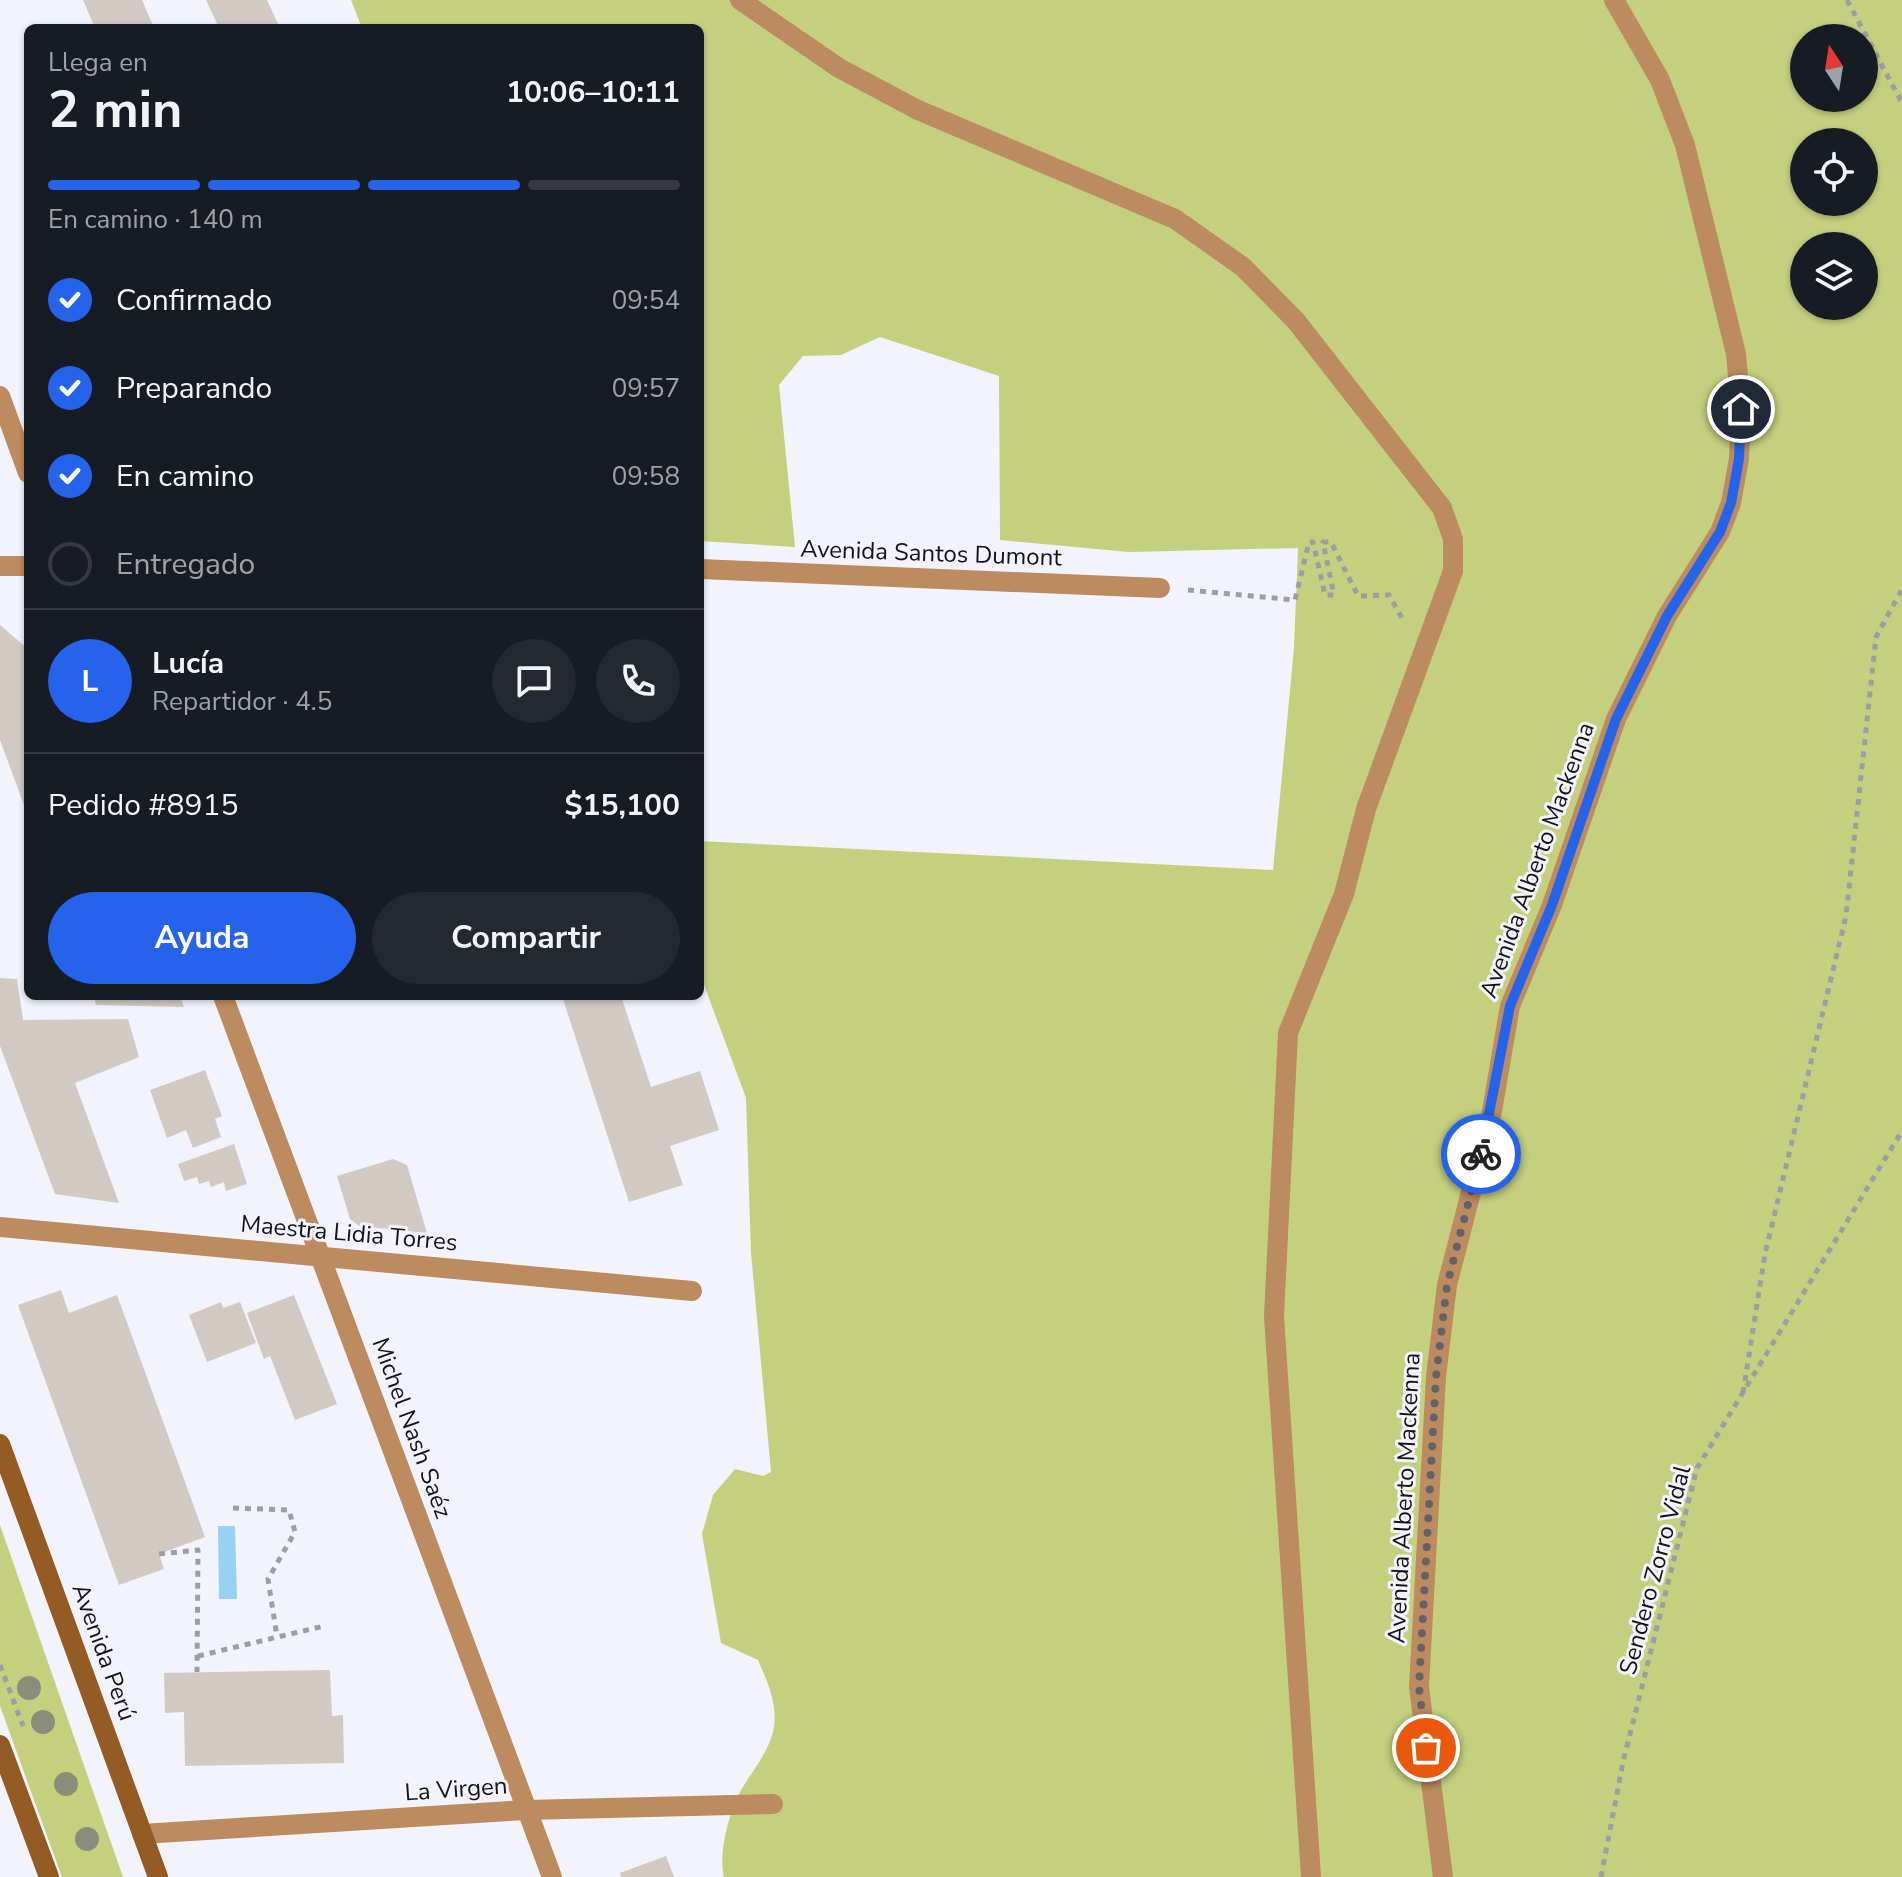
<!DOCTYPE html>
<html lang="es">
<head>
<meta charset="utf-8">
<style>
	body { margin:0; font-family:"Nunito Sans",sans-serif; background:#242831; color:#f1f3f6; height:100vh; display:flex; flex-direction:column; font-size:30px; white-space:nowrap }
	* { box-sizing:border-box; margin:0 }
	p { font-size:26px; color:#9ea1a6 }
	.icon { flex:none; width:44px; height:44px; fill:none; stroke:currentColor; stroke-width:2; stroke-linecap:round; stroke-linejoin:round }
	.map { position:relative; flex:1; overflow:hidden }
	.details { position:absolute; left:24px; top:24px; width:680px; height:976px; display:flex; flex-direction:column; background:#171b24; border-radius:12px; box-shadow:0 2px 6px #0004 }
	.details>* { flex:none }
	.needle { width:52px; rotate:348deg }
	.tools { position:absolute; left:1790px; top:24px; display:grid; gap:16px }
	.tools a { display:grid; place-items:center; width:88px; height:88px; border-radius:50%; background:#171b24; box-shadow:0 2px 6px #0004; font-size:40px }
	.pin { position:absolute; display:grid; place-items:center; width:68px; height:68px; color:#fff; margin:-34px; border:4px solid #fff; border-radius:50%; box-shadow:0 2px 8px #0007 }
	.courier { position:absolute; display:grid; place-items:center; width:80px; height:80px; margin:-40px; border:6px solid #2563eb; border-radius:50%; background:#fff; color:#222; box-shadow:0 2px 10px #0007 }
	.summary em { font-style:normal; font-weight:700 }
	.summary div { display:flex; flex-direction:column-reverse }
	.summary { display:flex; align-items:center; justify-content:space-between; height:136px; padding:0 24px }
	h1 { font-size:52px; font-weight:700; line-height:60px }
	.bar { display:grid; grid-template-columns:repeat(4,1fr); gap:12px 8px; align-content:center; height:96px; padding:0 24px }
	.bar i { height:10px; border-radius:6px; background:#363941 }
	.bar .current { background:#2563eb }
	.bar p { grid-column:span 4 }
	.line { display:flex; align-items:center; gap:20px; padding:0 24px; border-top:2px solid #363941 }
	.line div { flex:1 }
	.round { display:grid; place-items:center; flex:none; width:84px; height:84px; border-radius:42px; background:#242831 }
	ol { padding:0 24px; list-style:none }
	li { display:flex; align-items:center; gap:24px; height:88px }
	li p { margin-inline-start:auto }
	li .icon { padding:8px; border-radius:50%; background:#2563eb; color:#fff; stroke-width:4 }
	li:last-child { color:#9ea1a6 }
	li i { width:44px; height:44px; border:4px solid #363941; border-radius:50% }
	.action { display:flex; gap:16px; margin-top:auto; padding:16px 24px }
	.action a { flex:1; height:92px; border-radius:48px; background:#2563eb; color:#fff; font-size:32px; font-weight:700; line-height:92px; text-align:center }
	.action a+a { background:#242831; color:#f1f3f6 }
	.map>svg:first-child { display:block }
	.green { fill:#c5d07f; fill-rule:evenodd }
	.water { fill:#97d1f3 }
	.building { fill:#d2c9c3 }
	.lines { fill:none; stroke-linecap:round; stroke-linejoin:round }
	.path { stroke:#9d9da4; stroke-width:5; stroke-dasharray:6 6; stroke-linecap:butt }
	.pedestrian { stroke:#bc8b5f; stroke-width:20 }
	.minor { stroke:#bc8b5f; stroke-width:20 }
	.secondary { stroke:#945c22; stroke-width:20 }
	.tree { fill:#8a8d79 }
	.done { stroke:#626268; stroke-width:8; stroke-dasharray:0 14.4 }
	.route { stroke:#2563eb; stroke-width:10 }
	.labels { text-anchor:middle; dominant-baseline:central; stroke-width:6; stroke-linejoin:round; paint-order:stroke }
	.street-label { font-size:24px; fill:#141417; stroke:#f3f3fd }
</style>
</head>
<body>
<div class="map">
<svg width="1902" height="1877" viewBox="0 0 1902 1877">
	<rect width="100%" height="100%" fill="#f3f3fd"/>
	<g class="green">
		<path d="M351 0H1902V1877H724C718 1854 729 1813 740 1792 751 1772 767 1755 773 1732 779 1707 768 1683 758 1660L721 1643 702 1534 713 1495 735 1469 763 1476 771 1472 751 1253 746 1098 700 974V841L1273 870 1294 648 1298 548 1129 552 1000 540 999 376 880 337 841 355 803 356 779 385 795 547 700 541V28H362ZM1804 38H1864V98H1804ZM1804 142H1864V202H1804ZM1804 246H1864V306H1804Z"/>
		<path d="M0 1525 123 1877H62L0 1706Z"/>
	</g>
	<path class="water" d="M218 1526H235L237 1599H219Z"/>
	<g class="building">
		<path d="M83 0H142L154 28H95Z"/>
		<path d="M206 0H267L280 28H219Z"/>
		<path d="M0 625 28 649V816L0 740Z"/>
		<path d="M0 978 17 979 23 1020 128 1019 139 1057 75 1083 119 1203 55 1194 0 1046Z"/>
		<path d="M94 996H180L184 1007 96 1005Z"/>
		<path d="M562 996H621L651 1087 700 1071 719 1130 670 1146 683 1185 629 1202Z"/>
		<path d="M205 1070 222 1116 215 1119 221 1137 193 1148 186 1130 167 1138 150 1090Z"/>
		<path d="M234 1144 247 1184 226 1191 224 1182 211 1187 209 1181 199 1184 197 1177 184 1181 178 1164Z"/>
		<path d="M393 1159 407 1165 427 1233 359 1226 350 1219 337 1176Z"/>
		<path d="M61 1290 69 1313 117 1295 205 1537 159 1554 164 1569 119 1585 18 1305Z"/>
		<path d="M294 1295 337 1404 295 1420 270 1356 264 1359 247 1313Z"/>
		<path d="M221 1302 223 1308 240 1302 256 1343 207 1362 189 1315Z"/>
		<path d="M330 1670 332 1716 343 1715 344 1763 185 1766 184 1712 165 1713 164 1673Z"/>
		<path d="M666 1856 674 1877H621L620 1873Z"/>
	</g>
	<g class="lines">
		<g class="path">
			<path d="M1847 0 1902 103"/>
			<path d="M1188 590 1295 600 1309 542H1313L1325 595H1334L1323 542H1331L1358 596 1389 595 1403 620"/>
			<path d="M1743 1393 1765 1254 1846 916 1876 637 1902 589"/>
			<path d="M233 1508 289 1510 295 1532 268 1579 277 1637"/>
			<path d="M159 1554 198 1550 197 1672"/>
			<path d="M198 1656 324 1626"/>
			<path d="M0 1665 23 1726"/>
			<path d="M1601 1877 1623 1762 1697 1468 1902 1131"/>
		</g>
		<path class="pedestrian" d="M740 0 839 68 918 110 1175 219 1243 267 1296 321 1442 508 1453 539V571L1366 809 1344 894 1288 1033 1274 1316 1311 1877"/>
		<g class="minor">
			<path d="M0 396 28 473"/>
			<path d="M0 566H28"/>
			<path d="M700 569 1160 588"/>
			<path d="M223 996 552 1877"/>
			<path d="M0 1227 692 1291"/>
			<path d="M142 1834 525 1810 773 1804"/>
			<path d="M1443 1877 1419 1687 1436 1377 1447 1285 1492 1111 1510 1006 1552 905 1616 719 1667 616 1720 532 1731 503 1739 459 1741 409 1736 354 1685 145 1660 80 1614 0"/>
		</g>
		<g class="secondary">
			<path d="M0 1444 158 1877"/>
			<path d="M0 1745 49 1877"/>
		</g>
	</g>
	<g class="tree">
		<circle cx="29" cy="1688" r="12"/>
		<circle cx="43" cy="1722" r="12"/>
		<circle cx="66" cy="1784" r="12"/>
		<circle cx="87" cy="1839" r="12"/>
	</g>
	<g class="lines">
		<path class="done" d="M1426 1748 1419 1687 1436 1377 1447 1285 1481 1154"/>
		<path class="route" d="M1481 1154 1510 1006 1552 905 1616 719 1667 616 1720 532 1731 503 1739 459 1741 409"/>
	</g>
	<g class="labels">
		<g class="street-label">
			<text transform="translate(931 553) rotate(2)">Avenida Santos Dumont</text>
			<text transform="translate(1537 860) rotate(-70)">Avenida Alberto Mackenna</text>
			<text transform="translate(349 1233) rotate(5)">Maestra Lidia Torres</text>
			<text transform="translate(412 1428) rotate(70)">Michel Nash Saéz</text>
			<text transform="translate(1404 1498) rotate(-87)">Avenida Alberto Mackenna</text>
			<text transform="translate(1655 1570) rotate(-75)">Sendero Zorro Vidal</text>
			<text transform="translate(104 1652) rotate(70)">Avenida Perú</text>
			<text transform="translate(456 1789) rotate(-4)">La Virgen</text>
		</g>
	</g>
</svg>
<div class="tools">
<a><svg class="needle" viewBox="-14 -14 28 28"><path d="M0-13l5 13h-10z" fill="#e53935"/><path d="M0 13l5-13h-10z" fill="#9ea1a6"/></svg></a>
<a><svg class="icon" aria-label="locate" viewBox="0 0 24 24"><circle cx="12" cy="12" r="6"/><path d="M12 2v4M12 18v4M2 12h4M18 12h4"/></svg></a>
<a><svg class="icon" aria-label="layers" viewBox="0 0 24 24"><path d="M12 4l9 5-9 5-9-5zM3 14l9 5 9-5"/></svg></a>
</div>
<div class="pin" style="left:1426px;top:1748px;background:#ea580c"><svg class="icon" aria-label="bag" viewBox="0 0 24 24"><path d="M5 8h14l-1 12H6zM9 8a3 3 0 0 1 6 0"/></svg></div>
<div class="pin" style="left:1741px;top:409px;background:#1f2937"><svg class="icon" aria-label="home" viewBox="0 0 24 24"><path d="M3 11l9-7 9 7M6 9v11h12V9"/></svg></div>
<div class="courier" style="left:1481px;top:1154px"><svg class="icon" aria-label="bike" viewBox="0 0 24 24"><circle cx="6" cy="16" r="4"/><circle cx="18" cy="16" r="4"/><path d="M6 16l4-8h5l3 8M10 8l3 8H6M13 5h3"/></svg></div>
<section class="details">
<div class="summary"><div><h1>2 min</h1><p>Llega en</p></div><em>10:06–10:11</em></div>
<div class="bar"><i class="current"></i><i class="current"></i><i class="current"></i><i></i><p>En camino · 140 m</p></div>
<ol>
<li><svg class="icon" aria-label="check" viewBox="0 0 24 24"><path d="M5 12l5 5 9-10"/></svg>Confirmado<p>09:54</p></li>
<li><svg class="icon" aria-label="check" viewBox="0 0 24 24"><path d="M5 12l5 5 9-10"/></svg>Preparando<p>09:57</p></li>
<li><svg class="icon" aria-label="check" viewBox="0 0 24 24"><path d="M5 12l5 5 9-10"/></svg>En camino<p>09:58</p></li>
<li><i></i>Entregado</li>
</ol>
<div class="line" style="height:144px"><b class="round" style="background:#2563eb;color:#fff">L</b><div><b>Lucía</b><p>Repartidor · 4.5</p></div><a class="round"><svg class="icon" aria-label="chat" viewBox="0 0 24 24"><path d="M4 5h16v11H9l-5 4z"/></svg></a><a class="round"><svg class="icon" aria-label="phone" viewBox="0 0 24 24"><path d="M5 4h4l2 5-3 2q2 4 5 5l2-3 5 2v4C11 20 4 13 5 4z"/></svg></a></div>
<div class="line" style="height:104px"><div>Pedido #8915</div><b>$15,100</b></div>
<div class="action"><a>Ayuda</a><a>Compartir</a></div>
</section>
</div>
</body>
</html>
